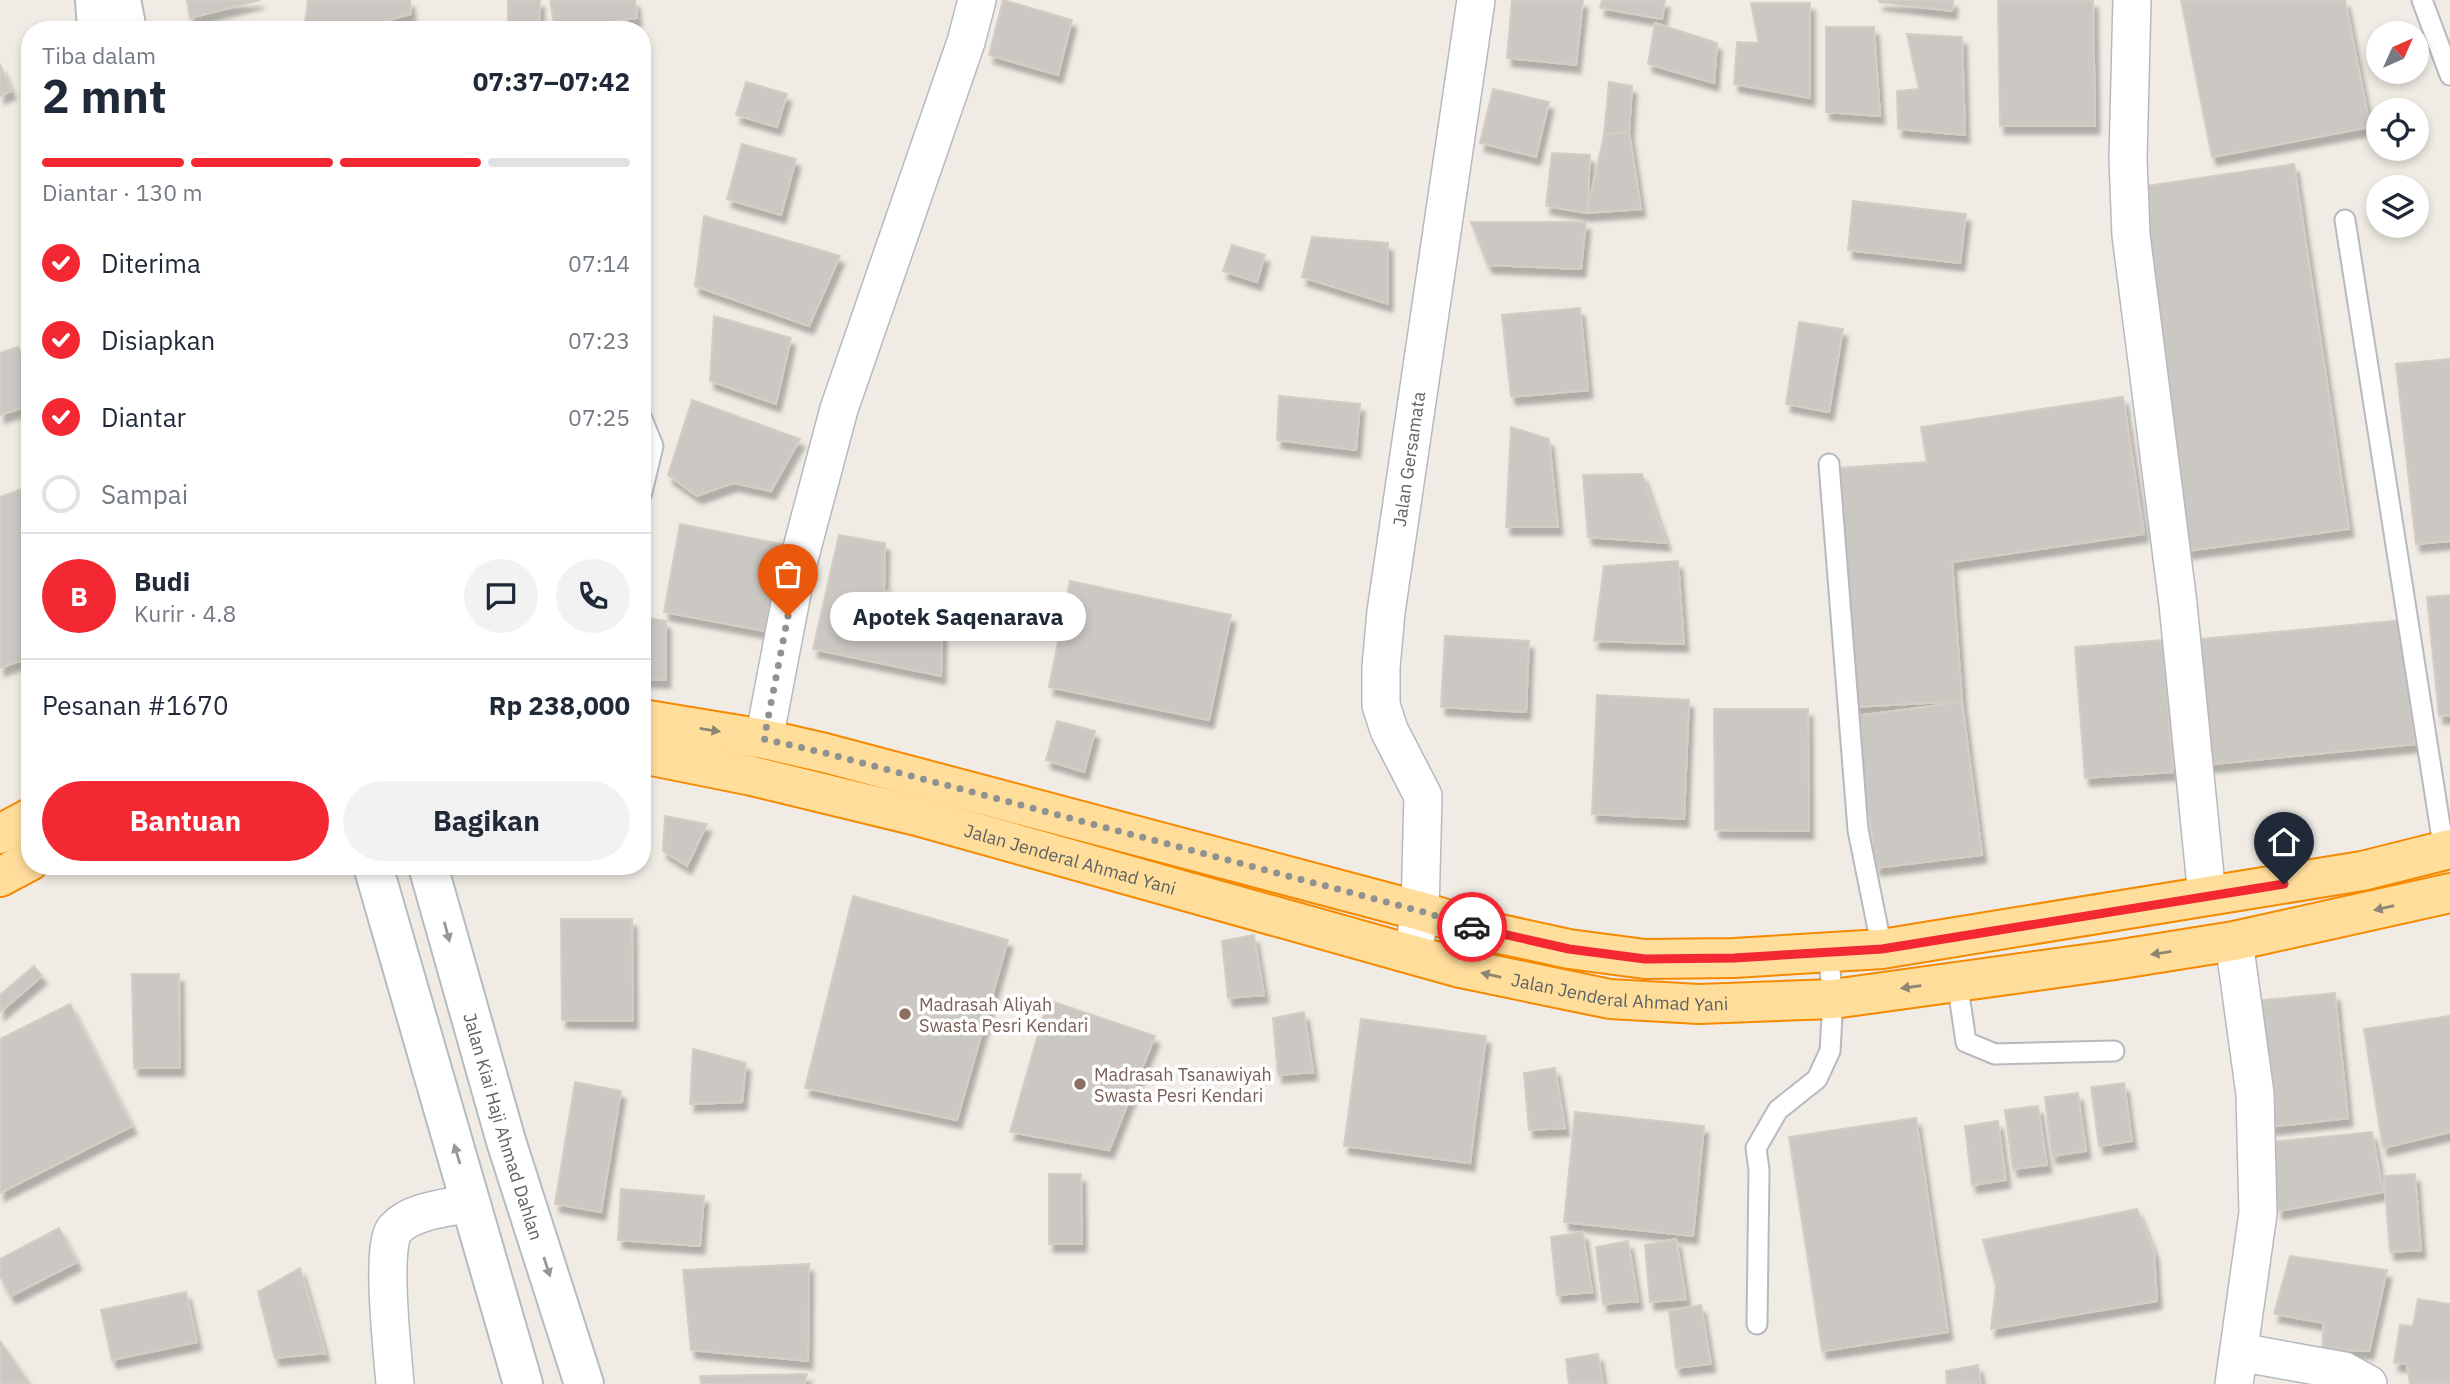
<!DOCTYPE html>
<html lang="id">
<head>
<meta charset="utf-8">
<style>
	body { margin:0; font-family:"IBM Plex Sans",sans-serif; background:#f2f2f3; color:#1f2937; height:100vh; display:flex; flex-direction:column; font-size:26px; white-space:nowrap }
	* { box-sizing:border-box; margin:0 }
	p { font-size:23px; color:#747a83 }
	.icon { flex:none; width:38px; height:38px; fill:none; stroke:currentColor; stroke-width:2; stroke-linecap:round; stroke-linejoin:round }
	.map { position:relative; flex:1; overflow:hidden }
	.side { position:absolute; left:21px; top:21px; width:630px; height:854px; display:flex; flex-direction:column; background:#fff; border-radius:28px; box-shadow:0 4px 10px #0003 }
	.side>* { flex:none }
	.needle { width:46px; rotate:45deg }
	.fabs { position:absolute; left:2366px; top:21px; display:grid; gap:14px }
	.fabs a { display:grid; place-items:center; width:63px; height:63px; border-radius:50%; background:#fff; box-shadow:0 4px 10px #0003; font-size:35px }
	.pin { position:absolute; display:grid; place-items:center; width:60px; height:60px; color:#fff; margin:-72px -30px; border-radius:50% 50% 50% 0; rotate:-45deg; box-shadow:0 0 7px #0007 }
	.pin .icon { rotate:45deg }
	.courier { position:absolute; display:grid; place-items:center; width:70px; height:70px; margin:-35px; border:5px solid #f32832; border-radius:50%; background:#fff; color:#222; box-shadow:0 2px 9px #0007 }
	.bubble { position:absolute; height:49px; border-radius:24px; background:#fff; box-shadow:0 4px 10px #0003; font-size:23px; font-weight:800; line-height:49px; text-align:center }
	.head em { font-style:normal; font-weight:800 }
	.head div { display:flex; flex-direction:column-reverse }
	.head { display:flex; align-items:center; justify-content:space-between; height:119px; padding:0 21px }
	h1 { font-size:46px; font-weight:800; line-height:52px }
	.bar { display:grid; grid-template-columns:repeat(4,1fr); gap:10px 7px; align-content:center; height:84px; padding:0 21px }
	.bar i { height:9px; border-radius:5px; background:#e0e1e3 }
	.bar .current { background:#f32832 }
	.bar p { grid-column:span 4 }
	.line { display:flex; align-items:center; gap:18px; padding:0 21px; border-top:2px solid #e0e1e3 }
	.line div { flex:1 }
	.round { display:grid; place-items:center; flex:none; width:74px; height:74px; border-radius:37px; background:#f2f2f3 }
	ol { padding:0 21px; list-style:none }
	li { display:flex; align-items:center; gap:21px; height:77px }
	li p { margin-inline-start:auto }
	li .icon { padding:7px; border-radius:50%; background:#f32832; color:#fff; stroke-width:4 }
	li:last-child { color:#747a83 }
	li i { width:38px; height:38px; border:4px solid #e0e1e3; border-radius:50% }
	.action { display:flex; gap:14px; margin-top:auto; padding:14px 21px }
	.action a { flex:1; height:80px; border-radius:42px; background:#f32832; color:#fff; font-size:28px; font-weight:800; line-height:80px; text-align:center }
	.action a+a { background:#f2f2f3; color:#1f2937 }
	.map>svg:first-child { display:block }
	.building { fill:#cbc7c2; stroke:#d5cdc3; stroke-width:2; filter:url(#shadow) }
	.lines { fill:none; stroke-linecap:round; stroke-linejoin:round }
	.service-casing { stroke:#b6b9bd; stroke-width:23 }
	.minor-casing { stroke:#b6b9bd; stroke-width:40 }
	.secondary-casing { stroke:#b6bbc0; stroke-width:42 }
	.trunk-casing { stroke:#f58900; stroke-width:42 }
	.service { stroke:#fff; stroke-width:19 }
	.minor { stroke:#fff; stroke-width:37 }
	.secondary { stroke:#fff; stroke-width:38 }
	.trunk { stroke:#ffde9c; stroke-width:38 }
	.oneway { fill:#8e8776 }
	.oneway2 { fill:#96999c }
	.done { stroke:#909292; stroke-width:7; stroke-dasharray:0 12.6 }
	.route { stroke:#f32832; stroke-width:9 }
	.education-dot { fill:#8d6e63; stroke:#fff; stroke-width:2.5 }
	.labels { text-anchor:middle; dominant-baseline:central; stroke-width:7; stroke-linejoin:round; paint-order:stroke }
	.street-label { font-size:18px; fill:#5d6266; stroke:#fff }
	.education-label { font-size:18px; fill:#785e54; stroke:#fff; text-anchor:start }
</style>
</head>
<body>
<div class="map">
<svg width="2450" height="1384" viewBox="0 0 2450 1384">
	<defs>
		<filter id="shadow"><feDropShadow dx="4.5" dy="8" stdDeviation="2" flood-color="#0004"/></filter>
	</defs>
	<rect width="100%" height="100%" fill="#f0ece5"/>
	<g class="building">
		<path d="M187 0H260L190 18Z"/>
		<path d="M308 0H410L411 14 351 30H304Z"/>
		<path d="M508 0H540L539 30H508Z"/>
		<path d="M550 0H635L637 18 555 29Z"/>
		<path d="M1003 0 1072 20 1058 75 989 55Z"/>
		<path d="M1512 0H1583L1576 65 1507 58Z"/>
		<path d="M1602 0H1665L1662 19 1600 8Z"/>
		<path d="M1879 0H1953L1952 11 1879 2Z"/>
		<path d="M1998 0H2093L2095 126H2000Z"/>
		<path d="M2181 0H2345L2370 127 2212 157Z"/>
		<path d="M1751 3H1810V98L1734 84 1737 42 1759 43Z"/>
		<path d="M1655 23 1717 43 1714 83 1648 64Z"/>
		<path d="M1826 27H1874L1880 116 1826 112Z"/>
		<path d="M1907 34 1962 37 1965 135 1898 129 1897 91 1919 89Z"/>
		<path d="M0 64 11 91 0 96Z"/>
		<path d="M746 82 787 94 777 127 736 115Z"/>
		<path d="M1609 82 1632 86 1629 132 1604 135Z"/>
		<path d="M1493 89 1549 102 1536 157 1480 143Z"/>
		<path d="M1629 132 1641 209 1587 213 1604 135Z"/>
		<path d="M742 144 796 159 781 215 727 199Z"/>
		<path d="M1552 153 1590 155 1587 213 1546 206Z"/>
		<path d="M2294 164 2349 529 2187 551 2132 188Z"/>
		<path d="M1853 201 1966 214 1960 263 1848 250Z"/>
		<path d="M704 216 840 256 809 326 695 286Z"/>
		<path d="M1471 222H1586L1581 269 1488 265Z"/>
		<path d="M1312 237 1388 243V304L1302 277Z"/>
		<path d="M1232 245 1265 255 1257 282 1223 271Z"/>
		<path d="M1580 308 1588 390 1511 397 1502 315Z"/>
		<path d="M714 316 791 338 776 404 710 381Z"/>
		<path d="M1799 322 1843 329 1829 412 1786 404Z"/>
		<path d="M18 347 30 371V405L0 415V353Z"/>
		<path d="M2450 359V541L2416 544 2396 364Z"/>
		<path d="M1279 396 1360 404 1356 450 1277 440Z"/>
		<path d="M2123 397 2144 534 1952 562 1962 701 1854 707 1837 468 1927 462 1921 427Z"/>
		<path d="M692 400 800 439 771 491 733 483 697 496 668 475Z"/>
		<path d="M1511 427 1549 439 1558 527H1506Z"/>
		<path d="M1642 474 1666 543 1588 537 1583 475Z"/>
		<path d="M30 486V657L0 668V497Z"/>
		<path d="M680 524 781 544 765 631 664 612Z"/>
		<path d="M839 535 885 543 884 591 943 603 941 676 813 649Z"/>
		<path d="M1678 561 1684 644 1594 641 1604 566Z"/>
		<path d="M1070 581 1231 615 1209 720 1049 687Z"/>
		<path d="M2450 595V715L2439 716 2427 597Z"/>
		<path d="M642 617 666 621V680L642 679Z"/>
		<path d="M2402 620 2415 744 2204 765 2191 640Z"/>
		<path d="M1445 636 1529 641 1526 712 1441 707Z"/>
		<path d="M2163 640 2173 772 2085 778 2075 647Z"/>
		<path d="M1597 695 1689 700 1684 819 1592 814Z"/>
		<path d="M1962 702 1982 855 1876 868 1856 716Z"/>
		<path d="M1714 709H1808L1809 831 1715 830Z"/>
		<path d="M1057 721 1095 731 1084 772 1046 760Z"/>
		<path d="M665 816 707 824 687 866 663 851Z"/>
		<path d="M853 896 1008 940 957 1120 805 1088Z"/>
		<path d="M561 919H632L633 1021 562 1020Z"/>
		<path d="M1254 935 1264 995 1228 998 1222 941Z"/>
		<path d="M34 966 42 976 0 1012V995Z"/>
		<path d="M132 974H179L180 1068H134Z"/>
		<path d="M2335 993 2348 1118 2269 1127 2255 1001Z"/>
		<path d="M1048 1000 1155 1036 1109 1150 1010 1132Z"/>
		<path d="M70 1004 132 1126 0 1193V1039Z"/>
		<path d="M1304 1012 1313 1072 1278 1075 1273 1018Z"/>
		<path d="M2450 1016V1132L2383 1148 2364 1029Z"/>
		<path d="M1361 1019 1486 1036 1470 1163 1344 1146Z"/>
		<path d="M693 1049 746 1063 742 1102 690 1104Z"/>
		<path d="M1555 1068 1565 1128 1529 1130 1524 1073Z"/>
		<path d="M575 1082 621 1091 601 1212 555 1204Z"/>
		<path d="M2124 1083 2132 1141 2099 1146 2091 1087Z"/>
		<path d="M2078 1093 2086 1151 2052 1156 2045 1097Z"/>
		<path d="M2038 1106 2047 1165 2013 1169 2005 1110Z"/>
		<path d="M1575 1112 1704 1126 1693 1236 1564 1222Z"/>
		<path d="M1916 1118 1948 1332 1822 1351 1789 1137Z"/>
		<path d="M1998 1121 2006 1180 1972 1185 1965 1126Z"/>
		<path d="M2372 1132 2383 1192 2278 1211 2270 1142Z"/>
		<path d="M1049 1174H1081L1082 1244H1049Z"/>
		<path d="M2415 1174 2421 1250 2390 1252 2384 1176Z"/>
		<path d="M621 1189 704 1196 700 1246 618 1240Z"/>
		<path d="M2137 1209 2154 1252 2157 1301 1991 1329 1996 1286 1983 1240Z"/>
		<path d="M59 1228 77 1262 11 1296 0 1276V1259Z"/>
		<path d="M1583 1232 1592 1292 1557 1295 1551 1237Z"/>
		<path d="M1676 1239 1686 1299 1650 1302 1645 1245Z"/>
		<path d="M1628 1241 1638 1301 1603 1304 1596 1247Z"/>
		<path d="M2290 1256 2387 1270 2369 1351 2322 1349 2324 1323 2274 1314Z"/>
		<path d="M809 1264 808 1361 691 1350 683 1270Z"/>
		<path d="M300 1268 325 1353 275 1358 258 1292Z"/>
		<path d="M186 1292 197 1342 112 1360 101 1310Z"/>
		<path d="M2418 1299 2450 1304V1384H2410L2407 1364 2394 1363 2400 1325 2413 1326Z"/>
		<path d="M1701 1305 1711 1364 1676 1368 1669 1311Z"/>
		<path d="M0 1341 30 1384H0Z"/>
		<path d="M1598 1354 1603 1384H1569L1566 1359Z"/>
		<path d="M1978 1365 1981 1384H1947L1946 1371Z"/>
		<path d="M807 1374 804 1384H701L700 1376Z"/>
	</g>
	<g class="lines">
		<defs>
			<g id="service">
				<path d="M2422 0 2450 75"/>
				<path d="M2345 220 2444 851"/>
				<path d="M642 419 653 446 642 492"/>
				<path d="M1829 464 1858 830 1882 949"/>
				<path d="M1957 981 1966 1042 1995 1054 2114 1051"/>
				<path d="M1757 1324 1759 1170 1756 1148 1778 1110 1817 1079 1830 1051 1833 999 1828 952"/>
			</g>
			<g id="minor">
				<path d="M2132 0 2128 159 2131 235 2178 604 2207 896"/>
				<path d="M764 739 797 567 839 409 966 42 977 0"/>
				<path id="s1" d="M1413 955 1420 911 1423 796 1389 730 1381 705V667L1386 612 1476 0"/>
				<path d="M2239 1352 2344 1371 2368 1384"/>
				<path d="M395 1384C393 1357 380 1245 395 1229 412 1210 448 1208 471 1203"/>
				<path d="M2234 1384 2258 1213 2255 1094 2234 941"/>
			</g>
			<g id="secondary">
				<path d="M95 0 97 30"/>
				<path d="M121 0 127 30"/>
				<path d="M373 866 523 1384"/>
				<path id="s2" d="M428 866 506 1141 584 1384"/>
			</g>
			<g id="trunk">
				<path d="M642 719 764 739 825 753 1420 911 1482 930 1569 949 1645 959 1734 958 1882 949 2362 871 2450 849"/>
				<path id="s3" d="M642 754 752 776 917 816 1460 968 1610 999 1699 1004 1833 999 2115 960 2234 941 2450 893"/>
				<path d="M0 834 30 818"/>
				<path d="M0 877 30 861"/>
			</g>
		</defs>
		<use href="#service" class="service-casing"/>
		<use href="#minor" class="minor-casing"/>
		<use href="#secondary" class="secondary-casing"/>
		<use href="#trunk" class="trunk-casing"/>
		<use href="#service" class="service"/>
		<use href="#minor" class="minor"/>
		<use href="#secondary" class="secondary"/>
		<use href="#trunk" class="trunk"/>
	</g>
	<defs><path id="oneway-solid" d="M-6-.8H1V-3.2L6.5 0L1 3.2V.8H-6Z" transform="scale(1.75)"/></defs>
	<g class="oneway">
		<use href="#oneway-solid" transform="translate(710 730) rotate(9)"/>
		<use href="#oneway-solid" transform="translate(2384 908) rotate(167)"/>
		<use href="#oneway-solid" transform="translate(2161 953) rotate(171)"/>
		<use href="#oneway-solid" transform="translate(1491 975) rotate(-167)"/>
		<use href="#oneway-solid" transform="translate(1911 987) rotate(172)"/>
	</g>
	<g class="oneway2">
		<use href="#oneway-solid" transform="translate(447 932) rotate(75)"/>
		<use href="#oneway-solid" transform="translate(457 1154) rotate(-107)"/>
		<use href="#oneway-solid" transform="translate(547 1267) rotate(72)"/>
	</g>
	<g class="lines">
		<path class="done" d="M788 616 764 739 825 753 1420 911 1472 927"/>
		<path class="route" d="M1472 927 1569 949 1645 959 1734 958 1882 949 2284 884"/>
	</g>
	<g class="education-dot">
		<circle cx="905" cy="1014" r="7"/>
		<circle cx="1080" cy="1084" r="7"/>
	</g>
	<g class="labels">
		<g class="street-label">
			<text stroke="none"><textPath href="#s1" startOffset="508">Jalan Gersamata</textPath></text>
			<text stroke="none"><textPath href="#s3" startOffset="441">Jalan Jenderal Ahmad Yani</textPath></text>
			<text stroke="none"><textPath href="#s3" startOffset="1008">Jalan Jenderal Ahmad Yani</textPath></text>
			<text stroke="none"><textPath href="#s2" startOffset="271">Jalan Kiai Haji Ahmad Dahlan</textPath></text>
		</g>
		<g class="education-label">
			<text x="919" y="1004">Madrasah Aliyah<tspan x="919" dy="21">Swasta Pesri Kendari</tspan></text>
			<text x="1094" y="1074">Madrasah Tsanawiyah<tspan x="1094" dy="21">Swasta Pesri Kendari</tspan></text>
		</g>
	</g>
</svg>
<div class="fabs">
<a><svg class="needle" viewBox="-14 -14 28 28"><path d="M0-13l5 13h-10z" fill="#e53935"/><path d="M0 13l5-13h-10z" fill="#747a83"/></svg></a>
<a><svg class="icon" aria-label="locate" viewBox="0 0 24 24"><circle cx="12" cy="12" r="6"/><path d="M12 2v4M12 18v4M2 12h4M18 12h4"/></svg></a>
<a><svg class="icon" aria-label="layers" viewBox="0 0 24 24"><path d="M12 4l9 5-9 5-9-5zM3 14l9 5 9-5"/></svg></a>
</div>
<div class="pin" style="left:788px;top:616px;background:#ea580c"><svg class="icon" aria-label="bag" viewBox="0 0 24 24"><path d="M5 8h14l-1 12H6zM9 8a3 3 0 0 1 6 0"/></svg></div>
<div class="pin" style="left:2284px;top:884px;background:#1f2937"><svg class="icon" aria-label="home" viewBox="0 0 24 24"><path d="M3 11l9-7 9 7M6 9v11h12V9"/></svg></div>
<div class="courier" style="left:1472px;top:927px"><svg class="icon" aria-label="car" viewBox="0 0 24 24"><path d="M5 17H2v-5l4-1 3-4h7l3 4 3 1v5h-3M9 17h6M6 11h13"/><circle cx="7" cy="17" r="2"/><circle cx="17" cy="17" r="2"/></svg></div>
<div class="bubble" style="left:830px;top:592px;width:256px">Apotek Saqenarava</div>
<section class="side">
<div class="head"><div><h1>2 mnt</h1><p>Tiba dalam</p></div><em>07:37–07:42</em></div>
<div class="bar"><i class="current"></i><i class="current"></i><i class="current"></i><i></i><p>Diantar · 130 m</p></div>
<ol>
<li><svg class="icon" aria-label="check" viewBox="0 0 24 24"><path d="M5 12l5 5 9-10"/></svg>Diterima<p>07:14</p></li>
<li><svg class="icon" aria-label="check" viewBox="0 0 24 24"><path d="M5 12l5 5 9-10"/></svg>Disiapkan<p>07:23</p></li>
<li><svg class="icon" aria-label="check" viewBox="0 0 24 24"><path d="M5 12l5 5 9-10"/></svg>Diantar<p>07:25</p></li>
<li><i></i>Sampai</li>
</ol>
<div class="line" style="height:126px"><b class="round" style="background:#f32832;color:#fff">B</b><div><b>Budi</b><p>Kurir · 4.8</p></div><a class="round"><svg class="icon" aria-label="chat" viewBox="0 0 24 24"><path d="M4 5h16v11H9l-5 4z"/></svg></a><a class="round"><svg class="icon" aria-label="phone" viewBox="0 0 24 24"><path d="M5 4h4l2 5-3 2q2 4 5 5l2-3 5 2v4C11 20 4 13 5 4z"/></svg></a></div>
<div class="line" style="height:91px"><div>Pesanan #1670</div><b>Rp 238,000</b></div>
<div class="action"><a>Bantuan</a><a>Bagikan</a></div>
</section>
</div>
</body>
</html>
